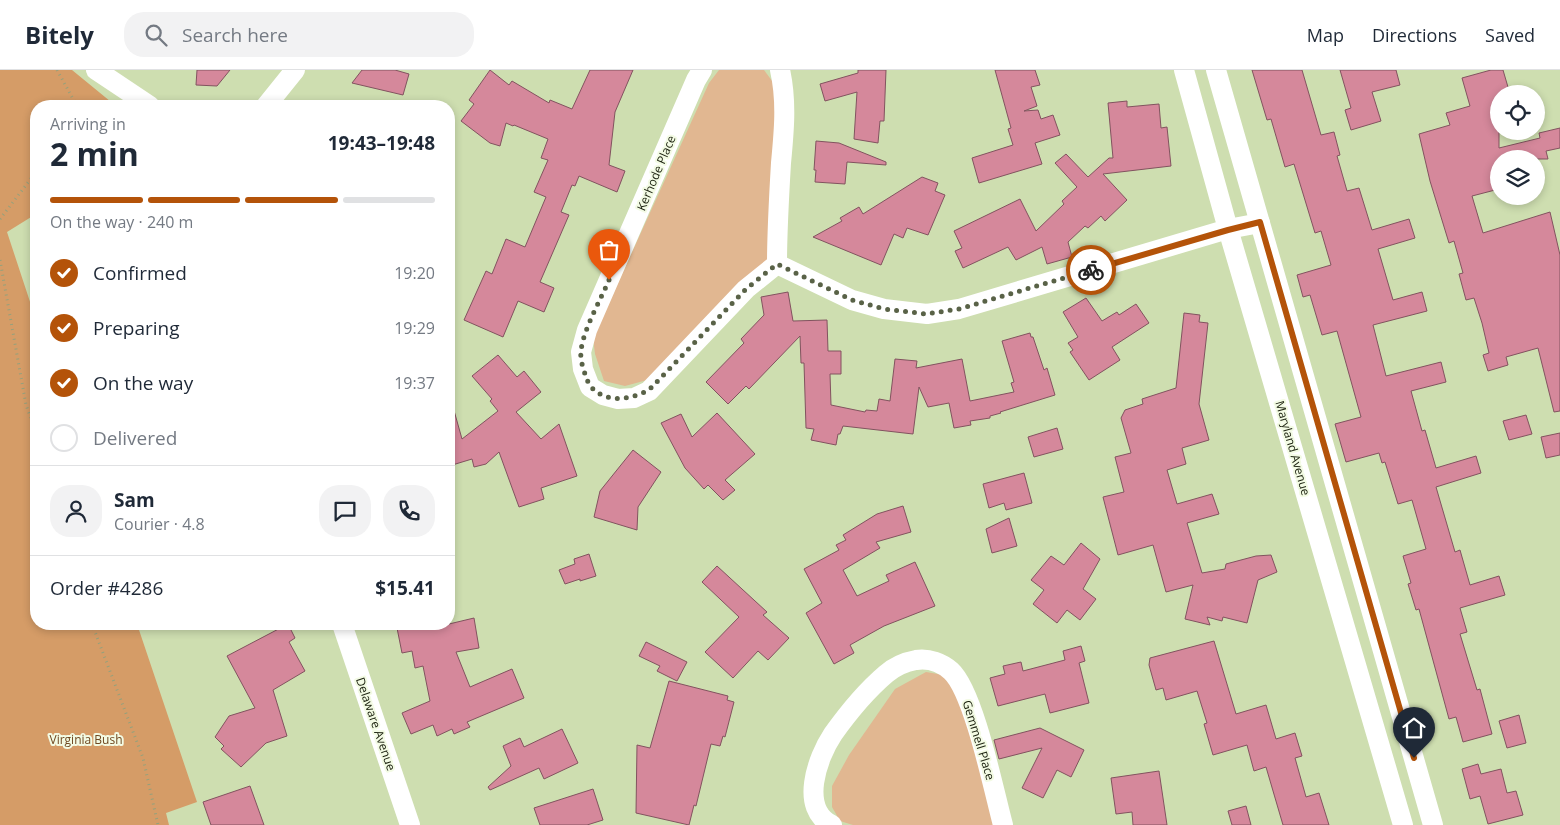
<!DOCTYPE html>
<html lang="en">
<head>
<meta charset="utf-8">
<style>
	body { margin:0; font-family:"Open Sans",sans-serif; background:#f2f2f3; color:#1f2937; height:100vh; display:flex; flex-direction:column; font-size:19px; white-space:nowrap }
	* { box-sizing:border-box; margin:0 }
	p { font-size:16px; color:#747a83 }
	.icon { flex:none; width:28px; height:28px; fill:none; stroke:currentColor; stroke-width:2; stroke-linecap:round; stroke-linejoin:round }
	.map { position:relative; flex:1; overflow:hidden }
	.panel { position:absolute; left:30px; top:30px; width:425px; height:530px; display:flex; flex-direction:column; background:#fff; border-radius:20px; box-shadow:0 2px 8px #0003 }
	.panel>* { flex:none }
	.controls { position:absolute; left:1490px; top:15px; display:grid; gap:10px }
	.controls a { display:grid; place-items:center; width:55px; height:55px; border-radius:50%; background:#fff; box-shadow:0 2px 8px #0003; font-size:25px }
	.pin { position:absolute; display:grid; place-items:center; width:42px; height:42px; color:#fff; margin:-51px -21px; border-radius:50% 50% 50% 0; rotate:-45deg; box-shadow:0 0 5px #0007 }
	.pin .icon { rotate:45deg }
	.courier { position:absolute; display:grid; place-items:center; width:50px; height:50px; margin:-25px; border:4px solid #b45309; border-radius:50%; background:#fff; color:#222; box-shadow:0 1px 6px #0007 }
	.summary em { font-style:normal; font-weight:700 }
	.summary div { display:flex; flex-direction:column-reverse }
	.summary { display:flex; align-items:center; justify-content:space-between; height:85px; padding:0 20px }
	h1 { font-size:32px; font-weight:700; line-height:38px }
	.bar { display:grid; grid-template-columns:repeat(4,1fr); gap:8px 5px; align-content:center; height:60px; padding:0 20px }
	.bar i { height:6px; border-radius:4px; background:#e0e1e3 }
	.bar .current { background:#b45309 }
	.bar p { grid-column:span 4 }
	.line { display:flex; align-items:center; gap:12px; padding:0 20px; border-top:1px solid #e0e1e3 }
	.line div { flex:1 }
	.round { display:grid; place-items:center; flex:none; width:52px; height:52px; border-radius:20px; background:#f2f2f3 }
	ol { padding:0 20px; list-style:none }
	li { display:flex; align-items:center; gap:15px; height:55px }
	li p { margin-inline-start:auto }
	li .icon { padding:5px; border-radius:50%; background:#b45309; color:#fff; stroke-width:4 }
	li:last-child { color:#747a83 }
	li i { width:28px; height:28px; border:2px solid #e0e1e3; border-radius:50% }
	header { display:flex; align-items:center; gap:30px; box-sizing:border-box; height:70px; padding:0 25px; background:#fff; border-bottom:1px solid #e0e1e3 }
	header strong { font-size:24px }
	nav { display:flex; gap:28px; margin-inline-start:auto; font-size:18px }
	.search { width:350px; height:45px; background:#f2f2f3; display:flex; align-items:center; gap:12px; box-sizing:border-box; padding:0 18px; border-radius:20px; color:#747a83; font-size:19px }
	.map>svg:first-child { display:block }
	.green { fill:#e1b791 }
	.forest { fill:#d59c67 }
	.building { fill:#d5889b; stroke:#82535f }
	.lines { fill:none; stroke-linecap:round; stroke-linejoin:round }
	.path { stroke:#94a17c; stroke-width:3; stroke-dasharray:1 4; stroke-linecap:butt }
	.minor { stroke:#fff; stroke-width:20 }
	.done { stroke:#596247; stroke-width:5; stroke-dasharray:0 9 }
	.route { stroke:#b45309; stroke-width:6 }
	.labels { text-anchor:middle; dominant-baseline:central; stroke-width:4; stroke-linejoin:round; paint-order:stroke }
	.street-label { font-size:12px; fill:#1a200e; stroke:#f3fbe4 }
	.park-label { font-size:12px; fill:#6f4820; stroke:#f3fbe4 }
</style>
</head>
<body>
<header>
<strong>Bitely</strong>
<div class="search"><svg class="icon" aria-label="search" viewBox="0 0 24 24"><circle cx="10" cy="10" r="6"/><path d="M15 15l6 6"/></svg>Search here</div>
<nav><a>Map</a><a>Directions</a><a>Saved</a></nav>
</header>
<div class="map">
<svg width="1560" height="755" viewBox="0 0 1560 755">
	<rect width="100%" height="100%" fill="#cedeb0"/>
	<g class="green">
		<path d="M719 0H764L778 19 769 190 651 309 625 316 604 311 595 284 593 268 709 13Z"/>
		<path d="M926 602 956 607 996 755H853L840 751 832 737V716L849 685 895 619Z"/>
	</g>
	<path class="forest" d="M0 0H72L116 36H36V144L7 162 36 250V554H137L197 732 166 743 169 755H0Z"/>
	<g class="building">
		<path d="M197 0H230L217 16 196 15Z"/>
		<path d="M362 0H395L409 4 403 25 352 13Z"/>
		<path d="M490 0 509 15 512 11 549 33 550 30 572 39 590 0H633L615 42 609 95 625 101 617 122 579 106 575 116 572 115 561 142 569 145 540 212 554 218 544 242 518 231 503 267 464 250 486 201 492 204 506 169 525 177 546 127 534 122 548 90 541 88 548 69 514 55 513 56 506 53 500 76 490 73 461 51 474 34 469 30Z"/>
		<path d="M858 0H886L884 51H880L878 73 854 69 857 22 825 31 820 14 858 3Z"/>
		<path d="M995 0H1035L1040 15 1031 17 1037 36 1024 41 1038 40 1041 49 1053 45 1060 65 1035 73 1042 94 979 113 972 88 1013 75 1008 59 1011 58Z"/>
		<path d="M1252 0H1302L1321 65 1334 62 1340 85 1337 86 1347 121 1359 118 1372 160 1409 149 1415 168 1378 179 1393 230 1422 222 1427 241 1373 255 1386 306 1441 292 1446 312 1411 321 1422 361 1425 360 1436 398 1476 386 1481 403 1436 417 1455 482 1460 480 1470 515 1499 506 1505 525 1460 538 1467 562 1460 564 1477 620 1480 619 1492 664 1463 672 1456 647 1449 649 1419 539 1416 540 1408 514 1411 513 1403 486 1426 479 1412 430 1398 434 1385 392 1382 393 1379 383 1346 392 1335 354 1361 347 1337 261 1322 265 1310 225 1303 227 1297 205 1331 195 1321 161 1315 163 1294 94 1285 97 1271 49 1267 50Z"/>
		<path d="M1340 0H1396L1400 15 1372 22 1381 51 1351 60 1345 40 1351 38Z"/>
		<path d="M1491 0H1503L1510 24H1499V78L1540 68 1539 63 1560 58V78L1546 81 1548 89H1499V119L1472 126 1483 163 1550 142 1560 185V341L1554 342 1538 278 1506 287 1508 295 1488 301 1483 285 1489 283 1482 253 1474 228 1466 230 1459 204 1463 203 1454 171 1449 173 1430 111 1419 64 1450 55 1446 43 1470 36 1462 8Z"/>
		<path d="M1127 31V37L1159 34 1161 58 1167 57 1171 96 1103 104 1127 130 1105 151 1101 146 1088 158 1085 156 1068 172 1072 187 1047 194 1042 177 1016 190 1008 177 963 198 955 181 962 178 954 161 1020 129 1036 161 1064 134 1062 131 1077 117 1055 93 1066 84 1088 107 1109 88H1113L1108 33Z"/>
		<path d="M816 71 839 73 886 92V95L847 92 845 114 815 112 816 100H814Z"/>
		<path d="M922 107 938 113 935 121 945 125 928 165 907 158 903 168 894 164 881 195 813 167 842 151 840 148 859 137 863 144Z"/>
		<path d="M788 222 793 251 827 250 828 281H841V304H830L831 335 865 342 866 340 877 341 879 329 890 331 895 289 917 291 916 298 962 289 970 331 1014 322 1011 313 1014 312 1002 271 1030 263 1031 267H1033L1044 300 1047 298 1055 325 1000 342 1001 343 990 346V348L970 351 971 355 954 358 949 333 928 337 919 317 913 364 843 356 840 364H838L836 375 811 370 814 359 806 358 804 293H801L800 266 749 319 746 316 728 334 706 312 744 273 741 269 764 245 761 227Z"/>
		<path d="M1086 228 1102 251 1117 242 1119 245 1136 234 1149 253 1112 277 1120 290 1089 310 1070 282 1073 280 1068 273 1078 267 1063 242Z"/>
		<path d="M1184 243 1200 245 1199 252 1208 253 1199 334 1209 370 1182 378 1186 394 1167 400 1177 434 1212 424 1219 444 1187 453 1202 503 1225 499 1226 494 1256 486 1271 485 1277 502 1258 510 1247 553 1223 547 1222 551 1207 547 1210 555 1185 549 1193 515 1166 522 1153 475 1118 485 1103 427 1124 422 1115 387 1131 383 1121 348 1125 340 1143 334 1142 329 1176 318Z"/>
		<path d="M498 285 517 307 524 301 541 322 516 342 541 369 559 354 577 406 541 418 544 429 519 437 499 382 486 394 474 397 472 389 449 396V338L453 337 462 369 498 341 490 331 492 329 472 306Z"/>
		<path d="M717 343 755 384 725 410 735 420 723 430 708 415 704 419 685 398 661 353 681 344 692 367Z"/>
		<path d="M1526 345 1532 364 1509 370 1503 351Z"/>
		<path d="M1057 358 1063 379 1034 387 1028 367Z"/>
		<path d="M1560 363V385L1546 388 1541 367Z"/>
		<path d="M633 380 661 402 638 437 637 460 594 447 600 421Z"/>
		<path d="M1024 403 1032 433 1006 440 1004 433 989 438 983 414Z"/>
		<path d="M903 436 911 462 876 472 880 478 843 500 857 526 889 511 886 505 915 492 935 536 884 556 850 575 854 583 834 594 806 543 822 533 804 499 839 480 836 475 846 470 843 465 877 444Z"/>
		<path d="M1009 448 1017 476 992 483 986 459Z"/>
		<path d="M1081 473 1100 489 1083 519 1096 529 1080 550 1067 540 1057 553 1033 534 1044 520 1031 510 1051 486 1064 495Z"/>
		<path d="M589 484 596 506 580 511V509L565 514 559 500 575 494 574 489Z"/>
		<path d="M717 496 767 542 763 545 789 568 768 590 758 581 733 608 705 582 739 547 702 512Z"/>
		<path d="M474 548 479 578 456 582 470 617 512 599 524 628 467 652 470 657 454 664 452 659 437 666 433 655 411 664 402 643 430 631 423 596 415 598 412 581 402 583 397 558 407 557 406 554H449Z"/>
		<path d="M288 554 295 568 289 572 305 601 273 620 287 666 266 673 241 697 221 679 224 676 215 667 229 646 255 638 227 586Z"/>
		<path d="M1214 571 1236 644 1266 635 1276 669 1295 663 1302 686 1295 688 1306 727 1319 723 1329 755H1283L1266 697 1254 701 1247 675 1213 685 1204 654 1207 653 1197 621 1166 630 1163 618 1156 620 1149 595 1150 588Z"/>
		<path d="M646 572 687 592 677 611 657 601 660 596 639 586Z"/>
		<path d="M1081 576 1085 591 1079 593 1089 633 1050 643 1045 624 998 636 990 608 1005 604 1003 596 1021 592 1023 601 1065 590 1063 581Z"/>
		<path d="M669 611 728 626 727 630 734 632 725 667 723 666 720 676 711 674 696 736 694 735 689 755 636 743 637 675 650 678Z"/>
		<path d="M1519 645 1526 673 1507 678 1499 651Z"/>
		<path d="M1040 658 1084 680 1071 707 1057 700 1043 728 1022 718 1042 678 999 689 994 670Z"/>
		<path d="M562 659 578 693 544 709 539 698 490 720 488 717 511 696 503 676 520 668 524 677Z"/>
		<path d="M1478 694 1481 704 1501 699 1507 723 1516 721 1523 745 1488 754 1480 726 1470 729 1462 699Z"/>
		<path d="M1159 701 1167 755H1133L1132 742 1116 744 1111 708Z"/>
		<path d="M250 716 264 755H211L203 732Z"/>
		<path d="M593 719 603 750 587 755H540L534 738Z"/>
		<path d="M1246 736 1251 755H1232L1228 741Z"/>
	</g>
	<g class="lines">
		<g class="path">
			<path d="M57 0 77 36"/>
			<path d="M0 149 36 102"/>
			<path d="M0 190 26 335 36 362"/>
			<path d="M92 554 143 688 158 755"/>
		</g>
		<g class="minor">
			<path d="M96 0 150 36"/>
			<path d="M702 0 696 10 587 260 581 282 583 299 590 317 603 325 618 329 634 328 649 321 746 219 777 194"/>
			<path d="M1184 0 1228 159 1403 755"/>
			<path d="M1216 0 1433 755"/>
			<path d="M266 36 295 0"/>
			<path d="M777 194 852 230 884 239 927 244 959 239 1228 159 1260 153"/>
			<path d="M777 194C777 160 779 127 781 93 784 62 787 31 780 0"/>
			<path d="M342 554 410 755"/>
			<path d="M832 755C799 739 817 688 833 664 848 643 866 621 886 604 894 597 905 592 916 590 929 588 942 593 951 601 974 622 994 722 1003 755"/>
		</g>
	</g>
	<g class="lines">
		<path class="done" d="M609 210C601 229 582 262 581 282 580 289 583 298 585 304 587 308 588 315 592 318 608 334 631 329 649 320L746 219 777 194 852 230 884 239 926 244 959 239 1091 200"/>
		<path class="route" d="M1091 200 1228 160 1260 152 1414 688"/>
	</g>
	<g class="labels">
		<g class="street-label">
			<text transform="translate(656 103) rotate(-67)">Kerhode Place</text>
			<text transform="translate(1293 378) rotate(74)">Maryland Avenue</text>
			<text transform="translate(376 654) rotate(71)">Delaware Avenue</text>
			<text transform="translate(979 670) rotate(73)">Gemmell Place</text>
		</g>
		<g class="park-label">
			<text x="86" y="669">Virginia Bush</text>
		</g>
	</g>
</svg>
<div class="controls">
<a><svg class="icon" aria-label="locate" viewBox="0 0 24 24"><circle cx="12" cy="12" r="6"/><path d="M12 2v4M12 18v4M2 12h4M18 12h4"/></svg></a>
<a><svg class="icon" aria-label="layers" viewBox="0 0 24 24"><path d="M12 4l9 5-9 5-9-5zM3 14l9 5 9-5"/></svg></a>
</div>
<div class="pin" style="left:609px;top:210px;background:#ea580c"><svg class="icon" aria-label="bag" viewBox="0 0 24 24"><path d="M5 8h14l-1 12H6zM9 8a3 3 0 0 1 6 0"/></svg></div>
<div class="pin" style="left:1414px;top:688px;background:#1f2937"><svg class="icon" aria-label="home" viewBox="0 0 24 24"><path d="M3 11l9-7 9 7M6 9v11h12V9"/></svg></div>
<div class="courier" style="left:1091px;top:200px"><svg class="icon" aria-label="bike" viewBox="0 0 24 24"><circle cx="6" cy="16" r="4"/><circle cx="18" cy="16" r="4"/><path d="M6 16l4-8h5l3 8M10 8l3 8H6M13 5h3"/></svg></div>
<section class="panel">
<div class="summary"><div><h1>2 min</h1><p>Arriving in</p></div><em>19:43–19:48</em></div>
<div class="bar"><i class="current"></i><i class="current"></i><i class="current"></i><i></i><p>On the way · 240 m</p></div>
<ol>
<li><svg class="icon" aria-label="check" viewBox="0 0 24 24"><path d="M5 12l5 5 9-10"/></svg>Confirmed<p>19:20</p></li>
<li><svg class="icon" aria-label="check" viewBox="0 0 24 24"><path d="M5 12l5 5 9-10"/></svg>Preparing<p>19:29</p></li>
<li><svg class="icon" aria-label="check" viewBox="0 0 24 24"><path d="M5 12l5 5 9-10"/></svg>On the way<p>19:37</p></li>
<li><i></i>Delivered</li>
</ol>
<div class="line" style="height:90px"><a class="round"><svg class="icon" aria-label="person" viewBox="0 0 24 24"><circle cx="12" cy="8" r="4"/><path d="M4 21q1-7 8-7t8 7"/></svg></a><div><b>Sam</b><p>Courier · 4.8</p></div><a class="round"><svg class="icon" aria-label="chat" viewBox="0 0 24 24"><path d="M4 5h16v11H9l-5 4z"/></svg></a><a class="round"><svg class="icon" aria-label="phone" viewBox="0 0 24 24"><path d="M5 4h4l2 5-3 2q2 4 5 5l2-3 5 2v4C11 20 4 13 5 4z"/></svg></a></div>
<div class="line" style="height:65px"><div>Order #4286</div><b>$15.41</b></div>
</section>
</div>
</body>
</html>
